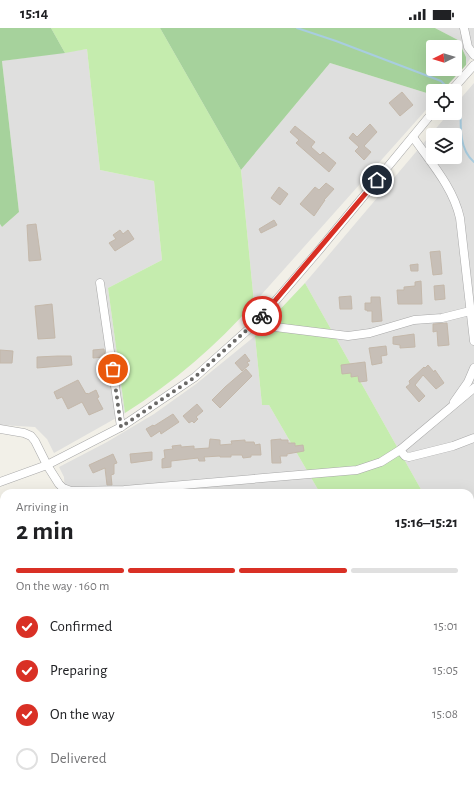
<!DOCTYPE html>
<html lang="en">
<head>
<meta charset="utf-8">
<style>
	body { margin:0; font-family:"Alegreya Sans",sans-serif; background:#f6f6f6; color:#202124; height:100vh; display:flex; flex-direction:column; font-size:15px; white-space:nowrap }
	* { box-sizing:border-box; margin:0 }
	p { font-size:13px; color:#757577 }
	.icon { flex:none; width:22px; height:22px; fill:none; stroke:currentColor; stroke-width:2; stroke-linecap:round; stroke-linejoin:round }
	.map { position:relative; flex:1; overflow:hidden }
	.details { position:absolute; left:0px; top:461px; width:474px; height:300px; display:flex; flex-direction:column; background:#fff; border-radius:12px 12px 0 0; box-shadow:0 4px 16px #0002 }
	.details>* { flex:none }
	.needle { width:26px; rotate:265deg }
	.controls { position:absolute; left:426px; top:12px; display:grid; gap:8px }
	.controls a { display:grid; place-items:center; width:36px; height:36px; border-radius:4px; background:#fff; box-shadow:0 4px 16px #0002; font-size:20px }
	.pin { position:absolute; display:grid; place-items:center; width:34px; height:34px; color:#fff; margin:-17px; border:2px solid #fff; border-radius:50%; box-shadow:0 1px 4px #0007 }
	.courier { position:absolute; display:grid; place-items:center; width:40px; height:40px; margin:-20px; border:3px solid #d93025; border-radius:50%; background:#fff; color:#222; box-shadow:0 1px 5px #0007 }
	.headline em { font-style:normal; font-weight:700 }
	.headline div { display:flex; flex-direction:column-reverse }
	.headline { display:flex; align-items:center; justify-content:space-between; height:68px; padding:0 16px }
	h1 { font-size:26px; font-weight:700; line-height:30px }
	.bar { display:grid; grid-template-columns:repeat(4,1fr); gap:6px 4px; align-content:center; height:48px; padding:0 16px }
	.bar i { height:5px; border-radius:3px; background:#e0e0e0 }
	.bar .on { background:#d93025 }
	.bar p { grid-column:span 4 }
	ol { padding:0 16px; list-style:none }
	li { display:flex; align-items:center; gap:12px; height:44px }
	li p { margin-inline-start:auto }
	li .icon { padding:4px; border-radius:50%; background:#d93025; color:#fff; stroke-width:4 }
	li:last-child { color:#757577 }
	li i { width:22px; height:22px; border:2px solid #e0e0e0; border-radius:50% }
	.status { display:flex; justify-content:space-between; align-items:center; height:28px; padding:0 20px; background:#fff; direction:ltr }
	.status svg { height:11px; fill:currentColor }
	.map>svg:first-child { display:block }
	.residential { fill:#dfdfde; fill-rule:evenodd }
	.grass { fill:#c5ecae }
	.forest { fill:#a6d29c; fill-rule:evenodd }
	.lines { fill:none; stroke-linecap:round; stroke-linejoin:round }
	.stream { stroke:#a8cde0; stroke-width:2 }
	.building { fill:#c7bfb7; stroke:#c4b8aa }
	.minor-casing { stroke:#a8a8a8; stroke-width:9 }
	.highway-casing { stroke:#e0254f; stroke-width:13 }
	.minor { stroke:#fff; stroke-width:8 }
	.highway { stroke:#ea8f96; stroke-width:12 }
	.done { stroke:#6a6967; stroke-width:4; stroke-dasharray:0 7.2 }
	.route { stroke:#d93025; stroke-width:5 }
</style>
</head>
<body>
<div class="status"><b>15:14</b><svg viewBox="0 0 49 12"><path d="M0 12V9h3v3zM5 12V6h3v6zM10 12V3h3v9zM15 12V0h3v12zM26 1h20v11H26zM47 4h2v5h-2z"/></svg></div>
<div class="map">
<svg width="474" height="761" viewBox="0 0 474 761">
	<rect width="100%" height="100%" fill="#f2f0e8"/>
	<g class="residential">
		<path d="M435 0H474V25L466 37V29L458 12Z"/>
		<path d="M87 21 100 142 154 153 162 232 108 260 125 385 54 425 47 411 35 399 0 397V196L2 199 19 184 2 33Z"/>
		<path d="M330 35 433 67V74L254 275 241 142Z"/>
		<path d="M474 55V761H363L361 757H470V465H423L305 255 449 85H455V77ZM433 107H455V129H433Z"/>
		<path d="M255 308 262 377H269L320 465H65L64 449 59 439 107 414 154 386 196 356Z"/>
		<path d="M4 682V757H141L137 761H0V683Z"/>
	</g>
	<g class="grass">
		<path d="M51 0H160L241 142 254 275C216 318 174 354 125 385L108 260 162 232 154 153 100 142 87 21 65 25Z"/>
		<path d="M305 255 423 465H320L269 377H262L255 308Z"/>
		<path d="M470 548 474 555V728L470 721Z"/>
	</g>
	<g class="forest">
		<path d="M0 0H51L65 25 2 33 19 184 2 199 0 196Z"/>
		<path d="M160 0H435L458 12 466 29V37L442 63H433V67L330 35 241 142ZM433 19H455V41H433Z"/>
		<path d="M0 559 4 563V682L0 683Z"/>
		<path d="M141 757H180L183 761H137Z"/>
		<path d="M252 757H371L373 761H256Z"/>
		<path d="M426 757H458L460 761H415Z"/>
	</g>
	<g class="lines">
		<g class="stream">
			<path d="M297 0 336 13 441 53 449 61"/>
			<path d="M455 66 461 72C461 92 457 120 474 134"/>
		</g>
	</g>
	<g class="building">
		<path d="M402 64 413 77 400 88 389 75Z"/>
		<path d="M370 96 377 104 364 118 371 124 364 132 355 123 359 119 349 110 353 105 357 109Z"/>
		<path d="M295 98 315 114 311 119 320 127 323 124 336 135 329 144 296 115 299 112 290 104Z"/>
		<path d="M326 155 334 161 324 172H325L314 188 300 176 315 159 319 162Z"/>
		<path d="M279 159 288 166 280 177 271 170Z"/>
		<path d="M274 192 277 197 261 205 259 201Z"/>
		<path d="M36 196 41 232 29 233 27 197Z"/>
		<path d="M120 202 123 206 128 202 134 211 115 223 109 215 116 211 113 207Z"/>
		<path d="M440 223 442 246 433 247 430 224Z"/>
		<path d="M418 236V243H411L410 237Z"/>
		<path d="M421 253 422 276H398L397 262H404V259L415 258V254Z"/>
		<path d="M444 257 445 271 435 272 434 258Z"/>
		<path d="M351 268 352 281H340L339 269Z"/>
		<path d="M371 269H380L382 293 372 294V283H367V282H365V275H371Z"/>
		<path d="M52 276 55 310 38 311 35 278Z"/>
		<path d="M447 295 449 317 438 318 437 303 433 304V296Z"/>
		<path d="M414 306 415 319 400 320V317L393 316V309Z"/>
		<path d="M386 318 387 327 381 328 382 335 372 337 369 320Z"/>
		<path d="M104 321 105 329 93 330V322Z"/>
		<path d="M0 322 13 323 12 335H0Z"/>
		<path d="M245 326 250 333 247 334 249 337 242 343 235 335Z"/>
		<path d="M58 328H71L72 337 37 340V329Z"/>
		<path d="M365 334 367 353 359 354 358 348 351 349V345L342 346 341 337Z"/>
		<path d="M428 337 434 344 435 342 444 355 436 361 423 347 415 357 425 368 419 374 406 359 410 356 409 353 424 339 425 340Z"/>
		<path d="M246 341 252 348 220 380 212 372 225 359Z"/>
		<path d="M78 352 86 366 87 365 88 366 96 362 99 369 97 370 103 381 89 387 82 374 68 381 62 369 57 371 54 364Z"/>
		<path d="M197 376 203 383 196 389 198 391 194 395 192 393 189 395 183 388Z"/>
		<path d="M173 386 179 394 161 406 160 403 151 409 146 401 153 397 154 398Z"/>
		<path d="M210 411 220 412V417L232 416 231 413 245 412V414H254L255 417 260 416 261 427H251V429L243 430 242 427H231V429H220V428L204 429 205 433H199L198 430 171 433V439L162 440V431L165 430 164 422 173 421 172 418 181 417V419L194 418V421L209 420Z"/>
		<path d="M281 411V412H288V415H295V418L303 417 304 423 287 426V428H280L281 435H272L271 412Z"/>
		<path d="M152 424V432L131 435 130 426Z"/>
		<path d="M113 426 117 435 114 436V446L111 447 112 457H107L105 440 93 445 89 437Z"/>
	</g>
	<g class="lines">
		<defs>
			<g id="minor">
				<path d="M464 0 468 19 474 27"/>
				<path d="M451 63 474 37"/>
				<path d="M413 109C431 135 453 159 460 190L474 313"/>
				<path d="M100 255 121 399"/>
				<path d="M260 291 267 296 275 299 348 308 370 305 414 292 442 290 470 283"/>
				<path d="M454 374 468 354 474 340"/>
				<path d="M0 401 24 405 31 408 35 413 47 437 59 456 63 460 71 463 124 462 357 442 381 434 400 422 474 360"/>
				<path d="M400 422 405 428 409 429 453 418 474 410"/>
				<path d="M0 454 47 437 121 399 195 349 260 291 320 221 433 84"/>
			</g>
			<g id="highway">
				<path d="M0 501 4 506"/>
				<path d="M0 539 4 543"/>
				<path d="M197 757 201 761"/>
				<path d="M238 757 241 761"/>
			</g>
		</defs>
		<use href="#minor" class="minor-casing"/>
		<use href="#highway" class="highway-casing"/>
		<use href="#minor" class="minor"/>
		<use href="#highway" class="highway"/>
	</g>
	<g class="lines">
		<path class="done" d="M113 341 121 399 195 349 262 288"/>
		<path class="route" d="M262 288 377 152"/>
	</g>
</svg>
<div class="controls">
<a><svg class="needle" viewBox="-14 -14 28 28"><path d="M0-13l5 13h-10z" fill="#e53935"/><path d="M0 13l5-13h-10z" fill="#757577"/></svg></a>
<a><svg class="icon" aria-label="locate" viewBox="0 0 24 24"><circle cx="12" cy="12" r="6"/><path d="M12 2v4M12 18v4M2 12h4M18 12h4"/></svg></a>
<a><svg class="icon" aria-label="layers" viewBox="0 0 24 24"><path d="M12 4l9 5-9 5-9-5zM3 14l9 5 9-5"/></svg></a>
</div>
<div class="pin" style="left:113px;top:341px;background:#ea580c"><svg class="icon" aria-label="bag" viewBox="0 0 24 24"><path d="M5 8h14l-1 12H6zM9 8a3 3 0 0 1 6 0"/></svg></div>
<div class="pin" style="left:377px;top:152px;background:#1f2937"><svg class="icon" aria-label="home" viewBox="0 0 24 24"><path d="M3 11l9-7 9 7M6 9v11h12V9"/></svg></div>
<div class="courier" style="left:262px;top:288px"><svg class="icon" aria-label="bike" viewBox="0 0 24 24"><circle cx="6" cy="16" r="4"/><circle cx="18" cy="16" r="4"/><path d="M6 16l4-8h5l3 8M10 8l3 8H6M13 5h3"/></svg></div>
<section class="details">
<div class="headline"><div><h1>2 min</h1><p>Arriving in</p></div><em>15:16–15:21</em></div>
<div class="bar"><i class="on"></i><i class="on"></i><i class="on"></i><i></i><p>On the way · 160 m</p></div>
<ol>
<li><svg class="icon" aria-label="check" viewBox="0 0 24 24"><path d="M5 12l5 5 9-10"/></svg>Confirmed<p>15:01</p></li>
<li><svg class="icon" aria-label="check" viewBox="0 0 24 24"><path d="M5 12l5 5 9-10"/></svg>Preparing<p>15:05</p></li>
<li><svg class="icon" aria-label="check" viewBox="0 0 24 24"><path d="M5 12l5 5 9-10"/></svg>On the way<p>15:08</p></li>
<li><i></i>Delivered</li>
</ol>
</section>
</div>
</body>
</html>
